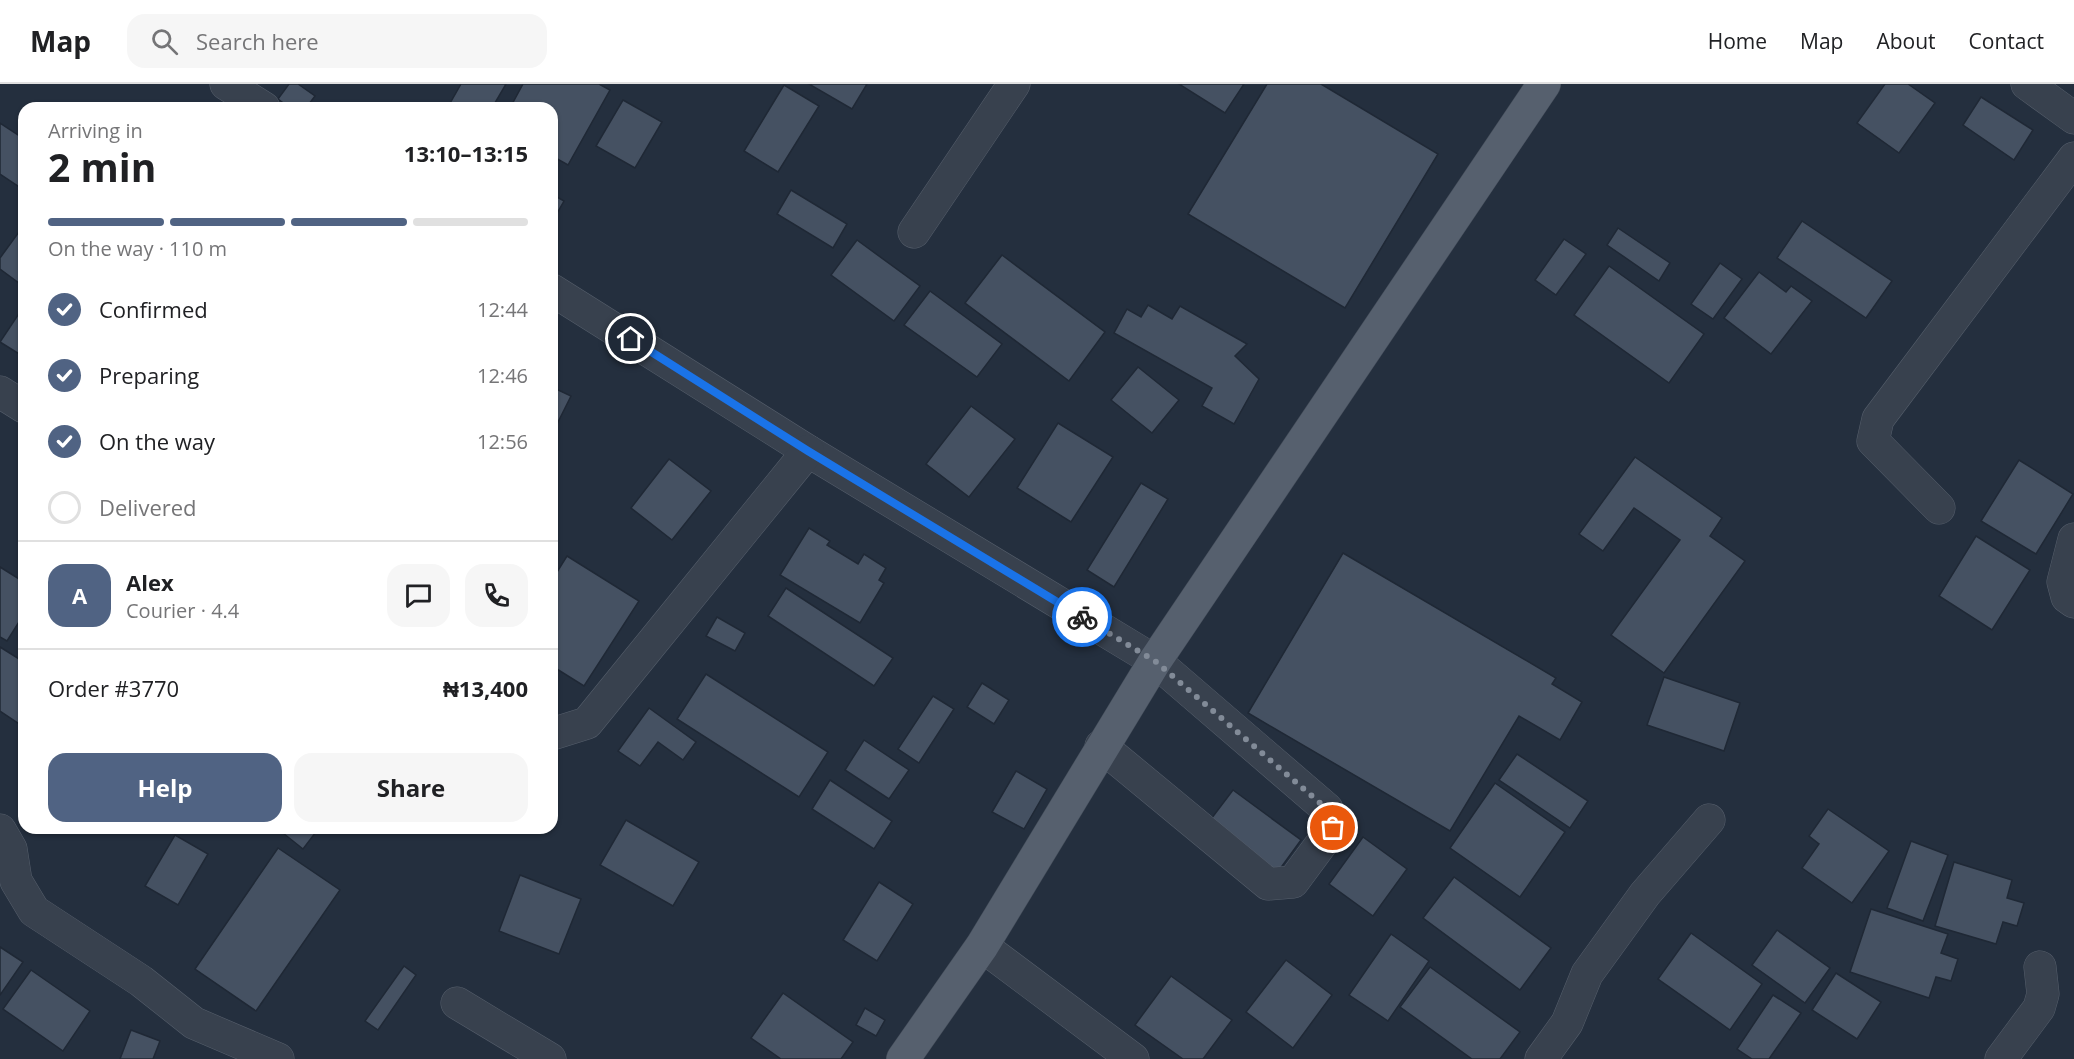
<!DOCTYPE html>
<html lang="en">
<head>
<meta charset="utf-8">
<style>
	body { margin:0; font-family:"Open Sans",sans-serif; background:#f6f6f6; color:#202124; height:100vh; display:flex; flex-direction:column; font-size:22px; white-space:nowrap }
	* { box-sizing:border-box; margin:0 }
	p { font-size:20px; color:#757577 }
	.icon { flex:none; width:33px; height:33px; fill:none; stroke:currentColor; stroke-width:2; stroke-linecap:round; stroke-linejoin:round }
	.map { position:relative; flex:1; overflow:hidden }
	.details { position:absolute; left:18px; top:18px; width:540px; height:732px; display:flex; flex-direction:column; background:#fff; border-radius:18px; box-shadow:0 2px 4px #0004 }
	.details>* { flex:none }
	.pin { position:absolute; display:grid; place-items:center; width:51px; height:51px; color:#fff; margin:-26px; border:3px solid #fff; border-radius:50%; box-shadow:0 2px 6px #0007 }
	.courier { position:absolute; display:grid; place-items:center; width:60px; height:60px; margin:-30px; border:4px solid #1a73e8; border-radius:50%; background:#fff; color:#222; box-shadow:0 2px 8px #0007 }
	.overview em { font-style:normal; font-weight:700 }
	.overview div { display:flex; flex-direction:column-reverse }
	.overview { display:flex; align-items:center; justify-content:space-between; height:102px; padding:0 30px }
	h1 { font-size:39px; font-weight:700; line-height:45px }
	.bar { display:grid; grid-template-columns:repeat(4,1fr); gap:9px 6px; align-content:center; height:72px; padding:0 30px }
	.bar i { height:8px; border-radius:4px; background:#e0e0e0 }
	.bar .selected { background:#506383 }
	.bar p { grid-column:span 4 }
	.line { display:flex; align-items:center; gap:15px; padding:0 30px; border-top:2px solid #e0e0e0 }
	.line div { flex:1 }
	.round { display:grid; place-items:center; flex:none; width:63px; height:63px; border-radius:18px; background:#f6f6f6 }
	ol { padding:0 30px; list-style:none }
	li { display:flex; align-items:center; gap:18px; height:66px }
	li p { margin-inline-start:auto }
	li .icon { padding:6px; border-radius:50%; background:#506383; color:#fff; stroke-width:4 }
	li:last-child { color:#757577 }
	li i { width:33px; height:33px; border:3px solid #e0e0e0; border-radius:50% }
	.action { display:flex; gap:12px; margin-top:auto; padding:12px 30px }
	.action a { flex:1; height:69px; border-radius:18px; background:#506383; color:#fff; font-size:24px; font-weight:700; line-height:69px; text-align:center }
	.action a+a { background:#f6f6f6; color:#202124 }
	header { display:flex; align-items:center; gap:36px; box-sizing:border-box; height:84px; padding:0 30px; background:#fff; border-bottom:2px solid #e0e0e0 }
	header strong { font-size:28px }
	nav { display:flex; gap:33px; margin-inline-start:auto; font-size:21px }
	.search { width:420px; height:54px; background:#f6f6f6; display:flex; align-items:center; gap:15px; box-sizing:border-box; padding:0 21px; border-radius:18px; color:#757577; font-size:22px }
	.map>svg:first-child { display:block }
	.building { fill:#455162; stroke:#1f2835; stroke-width:1.5 }
	.lines { fill:none; stroke-linecap:round; stroke-linejoin:round }
	.minor-casing { stroke:#565f6c; stroke-width:33 }
	.major-casing { stroke:#414a57; stroke-width:34 }
	.minor { stroke:#38414e; stroke-width:32 }
	.major { stroke:#56606e; stroke-width:33 }
	.done { stroke:#828b98; stroke-width:6; stroke-dasharray:0 10.8 }
	.route { stroke:#1a73e8; stroke-width:8 }
</style>
</head>
<body>
<header>
<strong>Map</strong>
<div class="search"><svg class="icon" aria-label="search" viewBox="0 0 24 24"><circle cx="10" cy="10" r="6"/><path d="M15 15l6 6"/></svg>Search here</div>
<nav><a>Home</a><a>Map</a><a>About</a><a>Contact</a></nav>
</header>
<div class="map">
<svg width="2074" height="975" viewBox="0 0 2074 975">
	<rect width="100%" height="100%" fill="#242f3e"/>
	<g class="building">
		<path d="M289 0H298L315 12 306 24H290L278 15Z"/>
		<path d="M461 0H506L492 24H442L445 19 449 21Z"/>
		<path d="M523 0H599L610 6 568 81 552 72V24H510Z"/>
		<path d="M809 0H867L852 25Z"/>
		<path d="M1179 0H1244L1225 29Z"/>
		<path d="M1267 0H1321L1438 70 1345 224 1188 130Z"/>
		<path d="M1885 0H1908L1935 19 1899 69 1857 39Z"/>
		<path d="M784 1 819 22 778 88 744 67Z"/>
		<path d="M1981 13 2033 46 2014 76 1963 41Z"/>
		<path d="M623 16 662 38 635 84 596 62Z"/>
		<path d="M0 39 24 55V106L0 90Z"/>
		<path d="M791 106 847 140 833 164 777 130Z"/>
		<path d="M552 110 564 117 552 138Z"/>
		<path d="M1802 137 1892 197 1866 234 1777 174Z"/>
		<path d="M24 141V202H23L0 185V174Z"/>
		<path d="M1618 144 1670 179 1659 197 1607 161Z"/>
		<path d="M1564 155 1586 170 1556 211 1535 196Z"/>
		<path d="M857 156 920 202 894 237 831 191Z"/>
		<path d="M1002 171 1105 248 1069 297 965 219Z"/>
		<path d="M1720 179 1742 195 1713 235 1691 220Z"/>
		<path d="M1609 182 1704 250 1669 299 1574 231Z"/>
		<path d="M1759 188 1786 208 1791 202 1812 217 1771 270 1724 234Z"/>
		<path d="M930 207 1002 260 977 293 904 241Z"/>
		<path d="M1148 221 1172 235 1180 222 1247 260 1235 272 1259 295 1234 340 1202 322 1212 304 1114 249 1127 225 1141 233Z"/>
		<path d="M24 222V273L0 258Z"/>
		<path d="M1138 283 1179 316 1152 349 1111 316Z"/>
		<path d="M552 303 571 312 552 350Z"/>
		<path d="M971 322 1015 355 969 413 926 380Z"/>
		<path d="M1058 339 1113 373 1071 438 1017 404Z"/>
		<path d="M1635 373 1722 434 1710 452 1745 477 1664 589 1611 551 1680 456 1634 424 1603 467 1579 450Z"/>
		<path d="M669 375 711 407 672 456 631 424Z"/>
		<path d="M2019 376 2073 410 2036 470 1981 437Z"/>
		<path d="M1141 399 1168 415 1114 503 1087 486Z"/>
		<path d="M809 444 830 457 827 461 858 480 864 470 886 484 879 496 884 499 860 539 780 491Z"/>
		<path d="M1976 452 2030 486 1992 546 1939 512Z"/>
		<path d="M1343 469 1556 594 1552 600 1582 618 1560 656 1519 632 1450 747 1248 629Z"/>
		<path d="M567 472 639 517 584 602 552 582V496Z"/>
		<path d="M0 483 24 498V530L7 557 0 553Z"/>
		<path d="M786 504 893 574 874 602 768 532Z"/>
		<path d="M717 533 745 549 735 567 706 552Z"/>
		<path d="M0 563 24 578V643L0 627Z"/>
		<path d="M706 590 828 668 799 713 677 635Z"/>
		<path d="M1664 593 1740 619 1724 667 1647 641Z"/>
		<path d="M982 599 1009 616 994 640 967 623Z"/>
		<path d="M933 612 954 625 919 679 898 665Z"/>
		<path d="M649 624 696 658 683 676 658 658 640 682 618 667Z"/>
		<path d="M864 656 909 686 889 715 845 686Z"/>
		<path d="M1517 670 1588 717 1570 744 1499 696Z"/>
		<path d="M1016 687 1047 705 1024 745 992 728Z"/>
		<path d="M830 696 892 737 874 765 812 725Z"/>
		<path d="M1495 699 1565 748 1520 813 1450 764Z"/>
		<path d="M1233 706 1301 756 1277 789 1208 739Z"/>
		<path d="M1828 725 1889 767 1852 819 1802 784 1819 760 1809 752Z"/>
		<path d="M626 736 699 778 673 822 600 781Z"/>
		<path d="M287 744H319L303 765 283 749Z"/>
		<path d="M175 751 208 770 178 821 145 802Z"/>
		<path d="M1363 753 1407 785 1373 832 1329 800Z"/>
		<path d="M1911 757 1948 771 1923 837 1887 824Z"/>
		<path d="M278 764 340 806 256 927 195 885Z"/>
		<path d="M1954 778 2012 796 2007 814 2024 819 2017 842 2003 838 1996 860 1935 842Z"/>
		<path d="M520 791 581 815 559 870 499 847Z"/>
		<path d="M1454 793 1551 864 1520 906 1423 834Z"/>
		<path d="M879 798 913 820 877 877 843 856Z"/>
		<path d="M1871 825 1948 850 1941 869 1958 875 1951 897 1936 893 1929 914 1850 888Z"/>
		<path d="M1777 846 1830 884 1805 919 1752 881Z"/>
		<path d="M1691 849 1762 900 1730 946 1658 895Z"/>
		<path d="M1391 850 1429 877 1388 937 1349 911Z"/>
		<path d="M0 863 23 878 0 911Z"/>
		<path d="M1286 876 1332 911 1293 964 1246 928Z"/>
		<path d="M404 882 416 891 378 946 365 937Z"/>
		<path d="M1430 883 1520 948 1500 975H1472L1400 923Z"/>
		<path d="M31 886 90 927 63 967 3 925Z"/>
		<path d="M1836 889 1881 918 1857 955 1812 926Z"/>
		<path d="M1171 892 1232 936 1203 975H1183L1135 941Z"/>
		<path d="M783 909 853 958 841 975H781L751 954Z"/>
		<path d="M1773 911 1801 929 1769 975H1752L1737 965Z"/>
		<path d="M865 924 885 936 876 952 856 941Z"/>
		<path d="M131 946 160 957 153 975H120Z"/>
	</g>
	<g class="lines">
		<defs>
			<g id="minor">
				<path d="M226 0 264 24"/>
				<path d="M2027 0 2074 34"/>
				<path d="M914 148 1014 0"/>
				<path d="M552 206 808 367 1155 577 1327 725 1333 744 1293 798 1268 800 1101 662"/>
				<path d="M0 308 24 323"/>
				<path d="M1939 424 1873 357 1878 335 2074 74"/>
				<path d="M2074 455 2063 498 2067 513 2074 518"/>
				<path d="M552 650 587 639 808 367"/>
				<path d="M0 746 11 765 16 797 34 827 141 897 194 939 278 975"/>
				<path d="M982 862 1133 975"/>
				<path d="M457 919 550 975"/>
				<path d="M1541 975 1567 939 1587 890 1645 810 1709 736"/>
				<path d="M2001 975 2039 924 2043 910 2040 883"/>
			</g>
			<path id="major" d="M903 975 982 862 1155 577 1544 0"/>
		</defs>
		<use href="#minor" class="minor-casing"/>
		<use href="#major" class="major-casing"/>
		<use href="#minor" class="minor"/>
		<use href="#major" class="major"/>
	</g>
	<g class="lines">
		<path class="done" d="M1082 533 1155 577 1327 725 1333 744"/>
		<path class="route" d="M631 255 808 367 1082 533"/>
	</g>
</svg>
<div class="pin" style="left:1333px;top:744px;background:#ea580c"><svg class="icon" aria-label="bag" viewBox="0 0 24 24"><path d="M5 8h14l-1 12H6zM9 8a3 3 0 0 1 6 0"/></svg></div>
<div class="pin" style="left:631px;top:255px;background:#1f2937"><svg class="icon" aria-label="home" viewBox="0 0 24 24"><path d="M3 11l9-7 9 7M6 9v11h12V9"/></svg></div>
<div class="courier" style="left:1082px;top:533px"><svg class="icon" aria-label="bike" viewBox="0 0 24 24"><circle cx="6" cy="16" r="4"/><circle cx="18" cy="16" r="4"/><path d="M6 16l4-8h5l3 8M10 8l3 8H6M13 5h3"/></svg></div>
<section class="details">
<div class="overview"><div><h1>2 min</h1><p>Arriving in</p></div><em>13:10–13:15</em></div>
<div class="bar"><i class="selected"></i><i class="selected"></i><i class="selected"></i><i></i><p>On the way · 110 m</p></div>
<ol>
<li><svg class="icon" aria-label="check" viewBox="0 0 24 24"><path d="M5 12l5 5 9-10"/></svg>Confirmed<p>12:44</p></li>
<li><svg class="icon" aria-label="check" viewBox="0 0 24 24"><path d="M5 12l5 5 9-10"/></svg>Preparing<p>12:46</p></li>
<li><svg class="icon" aria-label="check" viewBox="0 0 24 24"><path d="M5 12l5 5 9-10"/></svg>On the way<p>12:56</p></li>
<li><i></i>Delivered</li>
</ol>
<div class="line" style="height:108px"><b class="round" style="background:#506383;color:#fff">A</b><div><b>Alex</b><p>Courier · 4.4</p></div><a class="round"><svg class="icon" aria-label="chat" viewBox="0 0 24 24"><path d="M4 5h16v11H9l-5 4z"/></svg></a><a class="round"><svg class="icon" aria-label="phone" viewBox="0 0 24 24"><path d="M5 4h4l2 5-3 2q2 4 5 5l2-3 5 2v4C11 20 4 13 5 4z"/></svg></a></div>
<div class="line" style="height:78px"><div>Order #3770</div><b>₦13,400</b></div>
<div class="action"><a>Help</a><a>Share</a></div>
</section>
</div>
</body>
</html>
